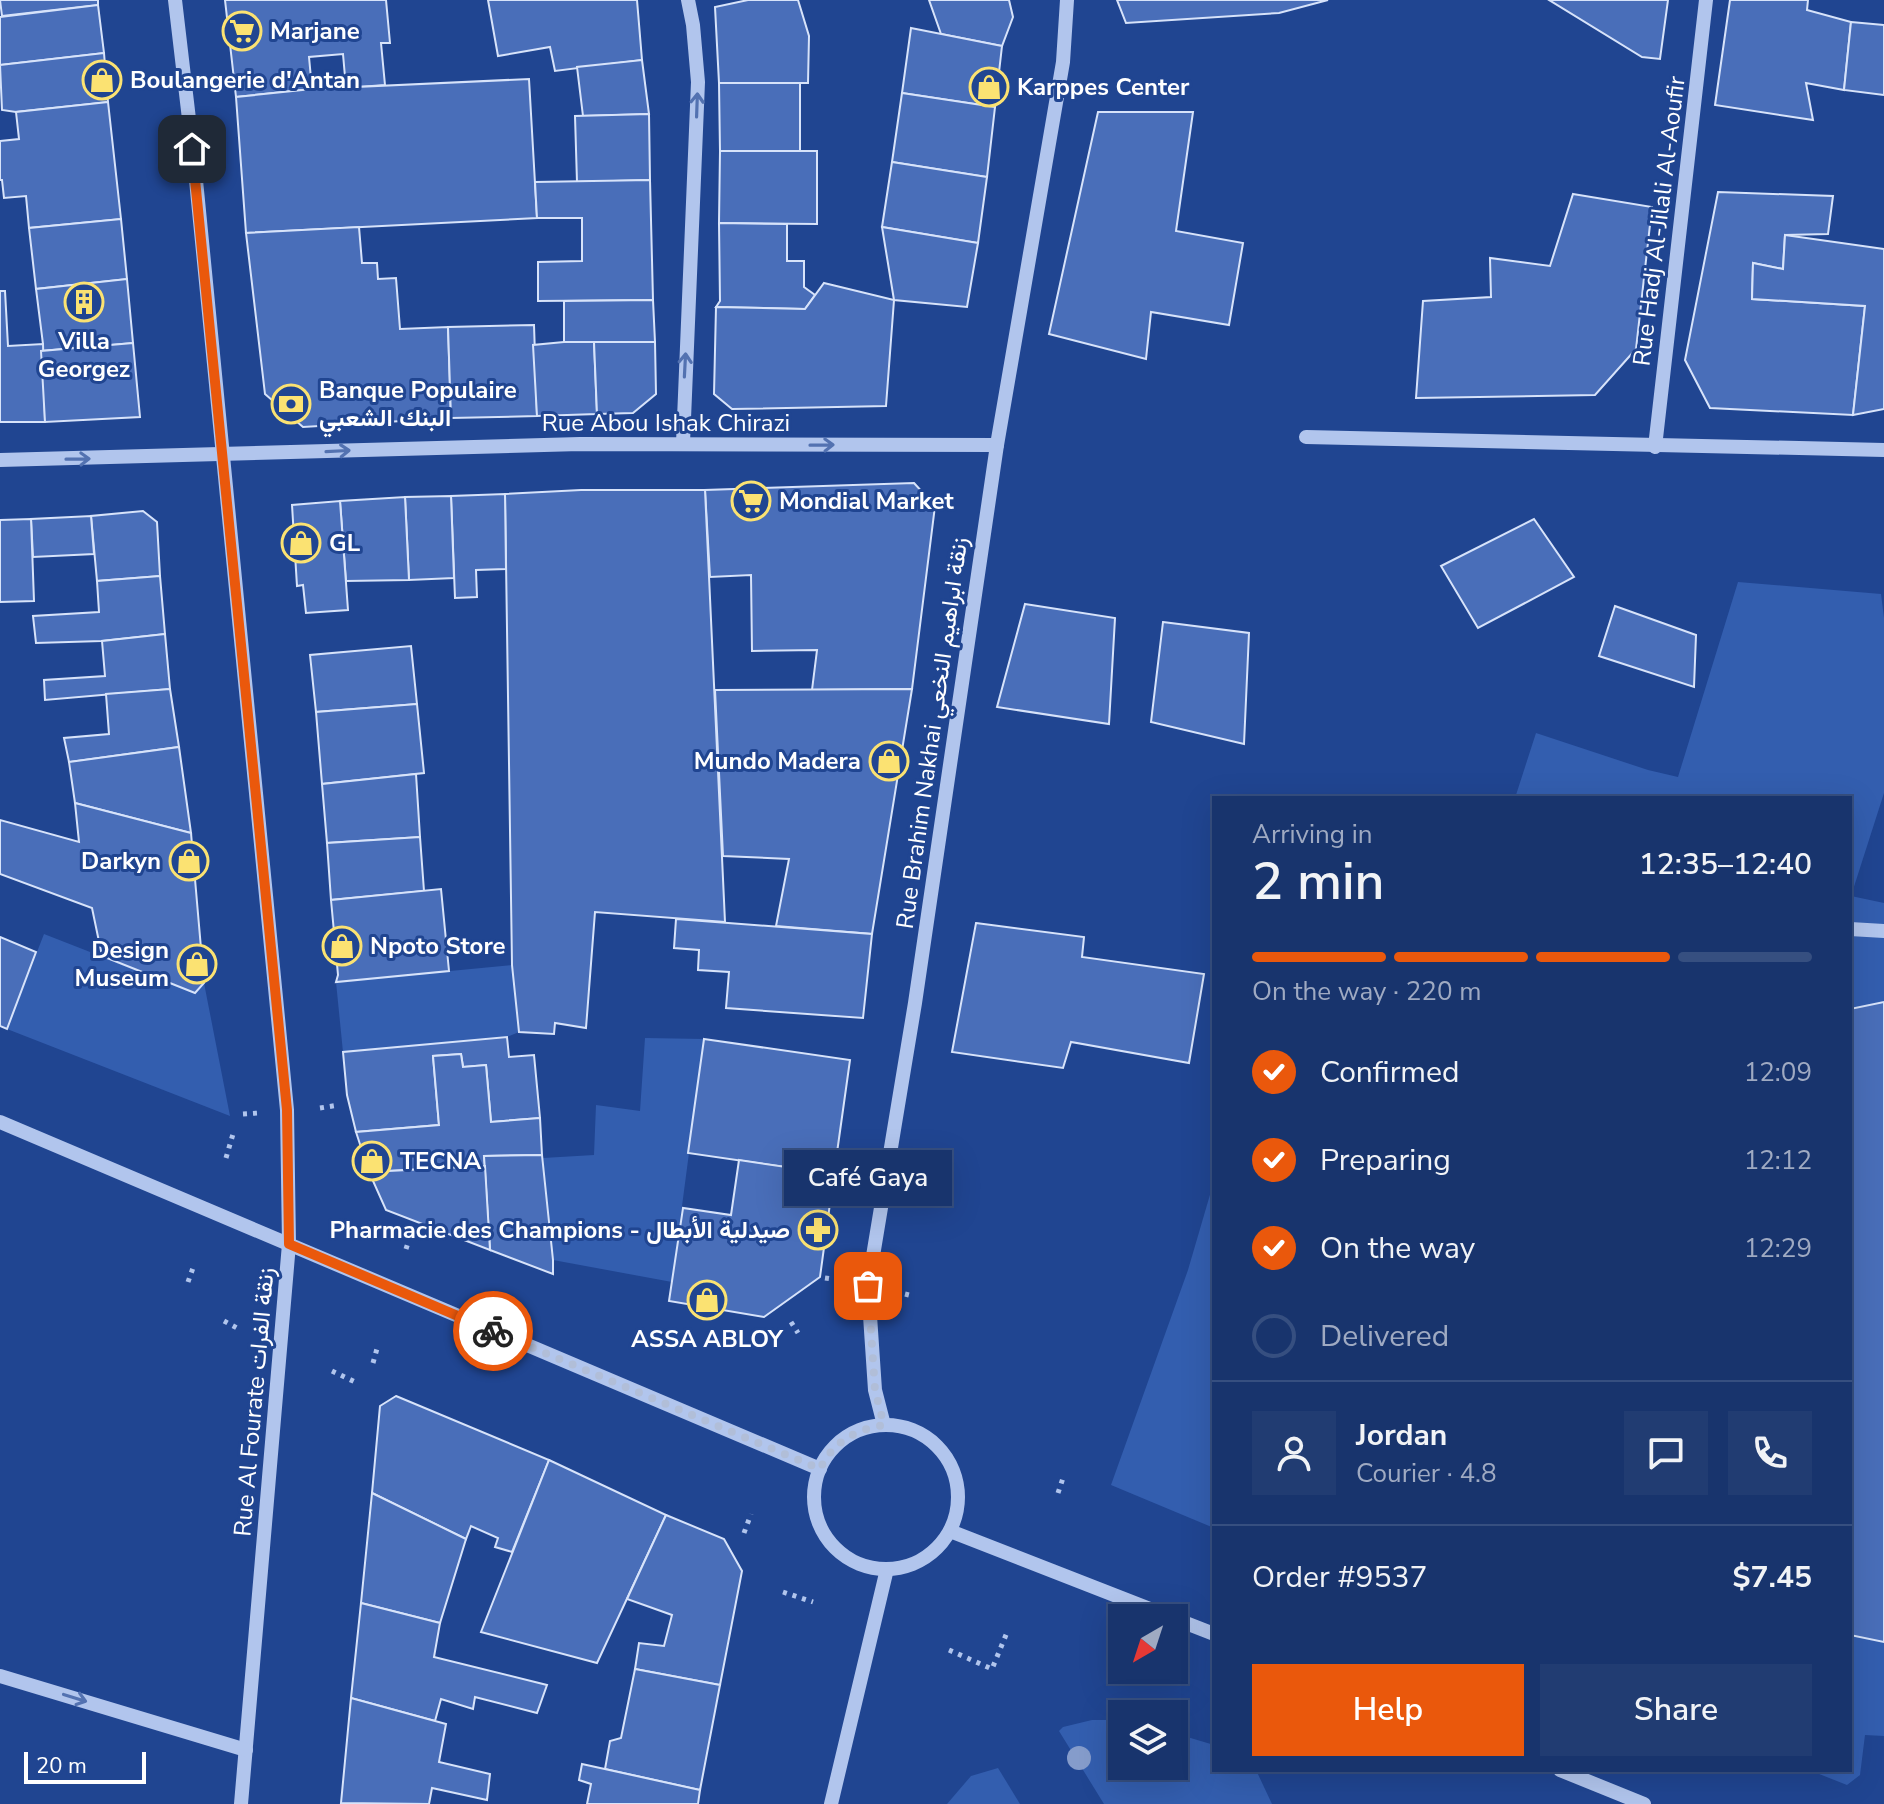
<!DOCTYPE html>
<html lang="en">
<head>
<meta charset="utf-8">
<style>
	body { margin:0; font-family:"Nunito Sans",Vazirmatn,sans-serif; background:#213c72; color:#f1f3f6; height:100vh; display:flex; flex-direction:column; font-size:30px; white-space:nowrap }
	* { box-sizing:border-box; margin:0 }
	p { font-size:26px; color:#9faac2 }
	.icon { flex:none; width:44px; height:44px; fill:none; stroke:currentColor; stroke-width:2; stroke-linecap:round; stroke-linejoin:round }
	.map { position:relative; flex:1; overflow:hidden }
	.panel { position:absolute; left:1212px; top:796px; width:640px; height:976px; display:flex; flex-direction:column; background:#18346d; border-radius:0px; box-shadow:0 8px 32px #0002,0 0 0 2px #364f80 }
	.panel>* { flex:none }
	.needle { width:52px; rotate:219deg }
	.fabs { position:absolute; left:1108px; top:1604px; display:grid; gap:16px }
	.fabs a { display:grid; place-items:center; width:80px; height:80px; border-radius:0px; background:#18346d; box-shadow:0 8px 32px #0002,0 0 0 2px #364f80; font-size:40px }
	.scale { position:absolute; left:24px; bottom:20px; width:122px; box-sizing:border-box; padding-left:8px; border:4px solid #fff; border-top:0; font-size:22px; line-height:28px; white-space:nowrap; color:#fff; -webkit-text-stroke:6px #204591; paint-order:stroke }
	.pin { position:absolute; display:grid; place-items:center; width:68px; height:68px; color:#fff; margin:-34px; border-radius:16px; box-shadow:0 4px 12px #0006 }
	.courier { position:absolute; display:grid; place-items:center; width:80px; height:80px; margin:-40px; border:6px solid #ea580c; border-radius:50%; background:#fff; color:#222; box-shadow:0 2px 10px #0007 }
	.bubble { position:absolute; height:56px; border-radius:0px; background:#18346d; box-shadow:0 8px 32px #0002,0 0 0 2px #364f80; font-size:26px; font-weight:600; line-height:56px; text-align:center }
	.head em { font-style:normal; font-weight:600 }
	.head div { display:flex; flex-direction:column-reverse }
	.head { display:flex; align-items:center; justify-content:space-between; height:136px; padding:0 40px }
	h1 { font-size:52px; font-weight:600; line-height:60px }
	.bar { display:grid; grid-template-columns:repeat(4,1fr); gap:12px 8px; align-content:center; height:96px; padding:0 40px }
	.bar i { height:10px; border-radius:6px; background:#364f80 }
	.bar .active { background:#ea580c }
	.bar p { grid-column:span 4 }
	.line { display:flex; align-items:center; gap:20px; padding:0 40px; border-top:2px solid #364f80 }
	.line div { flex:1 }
	.round { display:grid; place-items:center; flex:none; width:84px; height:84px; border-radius:0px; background:#213c72 }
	ol { padding:0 40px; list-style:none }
	li { display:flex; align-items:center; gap:24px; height:88px }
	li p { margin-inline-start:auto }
	li .icon { padding:8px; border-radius:50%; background:#ea580c; color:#fff; stroke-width:4 }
	li:last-child { color:#9faac2 }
	li i { width:44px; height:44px; border:4px solid #364f80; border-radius:50% }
	.primary-button { display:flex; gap:16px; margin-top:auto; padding:16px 40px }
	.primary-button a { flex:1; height:92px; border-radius:0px; background:#ea580c; color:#fff; font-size:32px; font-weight:600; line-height:92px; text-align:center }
	.primary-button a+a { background:#213c72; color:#f1f3f6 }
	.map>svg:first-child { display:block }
	.green { fill:#335eaf }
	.building { fill:#496eb9; stroke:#d7e3fa; stroke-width:2 }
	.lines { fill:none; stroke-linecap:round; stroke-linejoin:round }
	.path { stroke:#b1c5ed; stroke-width:5; stroke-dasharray:4 6; stroke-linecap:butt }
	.minor { stroke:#b1c5ed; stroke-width:14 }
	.tree { fill:#859ccb }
	.oneway { stroke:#5372b1 }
	.done { stroke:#b1bed8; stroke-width:8; stroke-dasharray:0 14.4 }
	.route { stroke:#ea580c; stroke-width:10 }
	.labels { text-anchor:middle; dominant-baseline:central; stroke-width:6; stroke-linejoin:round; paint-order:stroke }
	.poi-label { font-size:24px; font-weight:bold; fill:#fff; stroke:#204591; text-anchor:start }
	.street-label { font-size:24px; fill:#fff; stroke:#204591 }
</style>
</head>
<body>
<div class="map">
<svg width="1884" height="1804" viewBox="0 0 1884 1804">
	<rect width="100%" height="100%" fill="#204591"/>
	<g class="green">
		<path d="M1738 582 1881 594 1884 618V793L1851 896 1884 903V1736L1865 1735 1860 1775 1847 1785 1809 1770H1850V798H1515L1536 733 1648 770 1678 777Z"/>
		<path d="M44 934 195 993 204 983 230 1116 7 1029Z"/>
		<path d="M512 965 519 1032 507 1037 343 1052 336 982Z"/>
		<path d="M645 1038 704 1039 672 1282 553 1260 543 1158 594 1155 596 1105 640 1111Z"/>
		<path d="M1214 1181V1528L1111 1485 1188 1270Z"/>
		<path d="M1092 1720H1122V1766H1174V1733L1214 1745V1770H1256L1272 1804H1104L1059 1731 1063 1727Z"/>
		<path d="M998 1768 1020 1804H947L971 1776Z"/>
	</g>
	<g class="building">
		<path d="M0 0H98V5L2 16Z"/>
		<path d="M225 0H386L390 43H381L385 85 346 88 343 54 309 57 312 89 236 97Z"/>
		<path d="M488 0H637L642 60 555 71 550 47 498 56Z"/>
		<path d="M748 0H798L809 36 808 83H719L715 7Z"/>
		<path d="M929 0H1009L1013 17 1002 46 941 34Z"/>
		<path d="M1117 0H1328L1279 13 1126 23Z"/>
		<path d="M1549 0H1668L1660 59 1642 57Z"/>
		<path d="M1730 0H1808L1807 10 1851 22 1844 90 1806 83 1813 120 1715 105Z"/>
		<path d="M98 5 104 53 0 65V17Z"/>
		<path d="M1851 22 1884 25V95L1844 90Z"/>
		<path d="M911 28 1002 46 995 107 902 93Z"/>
		<path d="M104 53 108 102 16 112 2 110 0 65Z"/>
		<path d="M642 60 649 114 583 116 577 67Z"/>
		<path d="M529 79 537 218 246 233 236 97 312 89Z"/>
		<path d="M719 83H800V151H720Z"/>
		<path d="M902 93 995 107 987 177 892 162Z"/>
		<path d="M108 102 121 219 29 228 26 196 4 198 2 180H0V141L19 139 16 112Z"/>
		<path d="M1098 112H1193L1176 231 1243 243 1229 325 1151 312 1146 359 1049 334Z"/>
		<path d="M649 114 650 180 577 182 575 116Z"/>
		<path d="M720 151H817V224L719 223Z"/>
		<path d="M892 162 987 177 978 243 882 227Z"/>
		<path d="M650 180 653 300 538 301V262L582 261V218H537L535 182Z"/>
		<path d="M1718 192 1833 196 1828 234 1785 235 1783 269 1753 263 1752 299 1865 306 1853 415 1710 408 1685 360Z"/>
		<path d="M1573 194 1652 207 1636 349 1595 395 1416 398 1423 301 1491 297 1490 258 1550 266Z"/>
		<path d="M121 219 127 279 36 289 29 228Z"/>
		<path d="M719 223 787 224V261H804V287L815 295 805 309 716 307 720 301Z"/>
		<path d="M359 227 362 263H377L378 279 396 278 400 329 448 327 451 418 303 427 265 394 246 233Z"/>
		<path d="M882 227 978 243 967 307 894 300Z"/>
		<path d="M1785 235 1884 249V409L1853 415 1865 306 1752 299 1753 263 1783 269Z"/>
		<path d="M127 279 133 343 41 351 43 344 36 289Z"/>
		<path d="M824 283 894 300 886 406 732 409 714 394 716 307 805 309Z"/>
		<path d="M0 291H5L8 346 43 344 45 422H0Z"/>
		<path d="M653 300 655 342H564V301Z"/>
		<path d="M534 325 537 416 451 418 448 327Z"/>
		<path d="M564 342H594L597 414 537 416 533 345Z"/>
		<path d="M594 342H655L656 394 633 413 597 414Z"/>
		<path d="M133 343 140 417 45 422 41 351Z"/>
		<path d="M914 483 935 506 912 689 812 690 817 650 752 651 751 575 710 577 705 490Z"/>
		<path d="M581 490H705L725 922 595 912 586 1028 555 1023 554 1034 519 1032 512 965 505 494Z"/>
		<path d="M505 494 506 569 476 570 477 597 455 598 451 496Z"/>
		<path d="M451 496 454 578 409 580 405 497Z"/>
		<path d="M405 497 409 580 346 581 340 501Z"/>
		<path d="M340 501 348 610 306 613 303 585 297 586 292 505Z"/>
		<path d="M143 511 157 522 160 576 97 581 91 516Z"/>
		<path d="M91 516 94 554 33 557 31 519Z"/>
		<path d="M31 519 34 601 0 602V520Z"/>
		<path d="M1534 519 1574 577 1478 628 1441 566Z"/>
		<path d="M160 576 165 634 102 641 36 643 33 616 99 612 97 581Z"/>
		<path d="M1025 604 1115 618 1109 724 997 707Z"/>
		<path d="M1615 606 1696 635 1694 687 1599 656Z"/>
		<path d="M1163 622 1249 633 1244 744 1151 722Z"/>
		<path d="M165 634 170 689 45 700 44 680 105 676 102 641Z"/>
		<path d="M411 646 417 704 316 712 310 655Z"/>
		<path d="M170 689 179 747 69 762 64 738 109 734 106 694Z"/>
		<path d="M912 689 872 934 776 926 789 859 723 856 715 690Z"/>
		<path d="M417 704 424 773 322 784 316 712Z"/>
		<path d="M179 747 191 833 75 803 69 762Z"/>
		<path d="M416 774 420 837 327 843 322 784Z"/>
		<path d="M75 803 191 833 204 983 195 993 102 956 92 908 0 874V820L79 842Z"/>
		<path d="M420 837 424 891 331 900 327 843Z"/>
		<path d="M441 889 449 971 336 982 338 975 331 900Z"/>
		<path d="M676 919 872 934 863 1018 726 1008 729 972 698 970 699 950 674 948Z"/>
		<path d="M976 923 1084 937 1082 957 1204 974 1189 1063 1071 1042 1063 1068 952 1052Z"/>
		<path d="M0 937 36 952 7 1029 0 1026Z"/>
		<path d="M1884 1002V1642L1850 1635V1009Z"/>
		<path d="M507 1037 509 1057 534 1055 540 1118 491 1122 486 1065 463 1067 461 1054 433 1056 439 1125 356 1132 347 1095 343 1052Z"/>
		<path d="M704 1039 850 1060 834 1174 688 1153Z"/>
		<path d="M461 1054 463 1067 486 1065 491 1122 540 1118 542 1155 484 1156 485 1166 369 1172 356 1132 439 1125 433 1056Z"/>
		<path d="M542 1155 553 1260V1274L490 1250 484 1156Z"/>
		<path d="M739 1160 834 1174 820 1277 764 1317 669 1301 683 1208 731 1215Z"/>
		<path d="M485 1166 490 1250 386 1210 369 1172Z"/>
		<path d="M396 1396 549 1460 512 1552 495 1547 498 1538 471 1526 466 1539 372 1493 380 1406Z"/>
		<path d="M549 1460 666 1515 597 1663 481 1632Z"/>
		<path d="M372 1493 466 1539 440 1623 361 1603Z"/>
		<path d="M666 1515 724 1539 742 1571 720 1685 635 1669 639 1643 664 1646 672 1615 627 1599Z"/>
		<path d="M361 1603 440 1623 434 1657 547 1685 537 1713 475 1697 473 1709 441 1699 435 1721 351 1698Z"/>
		<path d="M635 1669 720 1685 700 1790 605 1769 610 1741 621 1738Z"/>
		<path d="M351 1698 446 1724 439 1762 490 1774 487 1800 432 1788 429 1804 341 1803Z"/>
		<path d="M582 1764 700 1790 698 1804H587L591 1784 579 1780Z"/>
	</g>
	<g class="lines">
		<g class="path">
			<path d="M320 1108 339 1105"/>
			<path d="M243 1114 259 1113"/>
			<path d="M226 1158 233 1134"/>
			<path d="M406 1249 412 1230"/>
			<path d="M825 1278 832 1279"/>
			<path d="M188 1282 194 1265"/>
			<path d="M905 1294 913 1296"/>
			<path d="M224 1321 237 1328"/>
			<path d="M791 1322 798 1333"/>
			<path d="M373 1363 378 1345"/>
			<path d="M332 1371 355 1382"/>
			<path d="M1058 1493 1064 1475"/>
			<path d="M744 1533 751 1514"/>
			<path d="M783 1592 813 1602"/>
			<path d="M949 1650 992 1669 1008 1630"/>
		</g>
		<g class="minor">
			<path d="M175 0 195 170 287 1110 289 1244 241 1804"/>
			<path d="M1306 437 1884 450"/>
			<path d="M683 443 698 82 693 25 688 0"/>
			<path d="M1655 447 1706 0"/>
			<path d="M0 460 580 444 997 445"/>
			<path d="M1850 929 1884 931"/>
			<path d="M0 1122 820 1469"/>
			<path d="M884 1425 875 1390 868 1286 915 1003 997 445 1063 62 1067 0"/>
			<circle cx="886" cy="1497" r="72"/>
			<path d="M950 1531 1214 1634"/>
			<path d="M0 1676 246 1750"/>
			<path d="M1560 1770 1644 1804"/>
			<path d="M831 1804 887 1569"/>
		</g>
	</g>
	<circle class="tree" cx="1079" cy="1758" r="12"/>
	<defs><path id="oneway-shaft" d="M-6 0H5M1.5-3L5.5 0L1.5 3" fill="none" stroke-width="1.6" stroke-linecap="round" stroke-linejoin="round" transform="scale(2)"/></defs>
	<g class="oneway">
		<use href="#oneway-shaft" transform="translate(697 105) rotate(-88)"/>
		<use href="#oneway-shaft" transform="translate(685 365) rotate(-87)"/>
		<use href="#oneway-shaft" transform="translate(822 445) rotate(-1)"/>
		<use href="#oneway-shaft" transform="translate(338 451) rotate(-3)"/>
		<use href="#oneway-shaft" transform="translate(78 459) rotate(-1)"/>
		<use href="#oneway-shaft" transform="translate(75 1698) rotate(17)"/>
	</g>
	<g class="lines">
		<path class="done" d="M493 1331 820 1469C833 1442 855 1430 884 1425L875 1390 868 1286"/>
		<path class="route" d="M192 149 287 1110 289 1244 493 1331"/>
	</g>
	<defs>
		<symbol id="supermarket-ring" viewBox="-11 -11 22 22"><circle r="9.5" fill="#204591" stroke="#fbe272" stroke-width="1.5"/><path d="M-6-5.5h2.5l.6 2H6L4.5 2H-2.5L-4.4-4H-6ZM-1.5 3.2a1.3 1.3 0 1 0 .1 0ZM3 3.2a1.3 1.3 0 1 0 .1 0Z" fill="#fbe272"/></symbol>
		<symbol id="shop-ring" viewBox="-11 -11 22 22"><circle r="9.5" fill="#204591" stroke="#fbe272" stroke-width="1.5"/><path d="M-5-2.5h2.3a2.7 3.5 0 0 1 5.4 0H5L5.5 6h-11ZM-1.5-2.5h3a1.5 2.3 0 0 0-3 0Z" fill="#fbe272"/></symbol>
		<symbol id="building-ring" viewBox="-11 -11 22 22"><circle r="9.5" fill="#204591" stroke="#fbe272" stroke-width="1.5"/><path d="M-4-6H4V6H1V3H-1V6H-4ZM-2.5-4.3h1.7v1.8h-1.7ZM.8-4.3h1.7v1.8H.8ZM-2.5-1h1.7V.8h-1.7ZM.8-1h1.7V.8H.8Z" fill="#fbe272"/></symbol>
		<symbol id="bank-ring" viewBox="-11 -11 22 22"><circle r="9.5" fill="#204591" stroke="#fbe272" stroke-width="1.5"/><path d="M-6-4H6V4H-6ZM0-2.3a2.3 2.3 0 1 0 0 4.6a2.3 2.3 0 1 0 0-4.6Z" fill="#fbe272"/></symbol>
		<symbol id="pharmacy-ring" viewBox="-11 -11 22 22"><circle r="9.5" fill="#204591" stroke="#fbe272" stroke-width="1.5"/><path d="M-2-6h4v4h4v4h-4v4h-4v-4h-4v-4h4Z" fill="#fbe272"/></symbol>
	</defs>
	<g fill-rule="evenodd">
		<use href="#supermarket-ring" x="220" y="9" width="44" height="44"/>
		<use href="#shop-ring" x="80" y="58" width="44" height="44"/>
		<use href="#shop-ring" x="967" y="65" width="44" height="44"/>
		<use href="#building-ring" x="62" y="280" width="44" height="44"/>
		<use href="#bank-ring" x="269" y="382" width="44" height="44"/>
		<use href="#supermarket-ring" x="729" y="479" width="44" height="44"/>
		<use href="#shop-ring" x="279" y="521" width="44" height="44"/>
		<use href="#shop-ring" x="867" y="739" width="44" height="44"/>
		<use href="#shop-ring" x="167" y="839" width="44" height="44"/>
		<use href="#shop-ring" x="320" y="924" width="44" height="44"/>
		<use href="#shop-ring" x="175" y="942" width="44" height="44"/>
		<use href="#shop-ring" x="350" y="1139" width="44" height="44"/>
		<use href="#pharmacy-ring" x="796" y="1208" width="44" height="44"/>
		<use href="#shop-ring" x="685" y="1278" width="44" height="44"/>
	</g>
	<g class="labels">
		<g class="poi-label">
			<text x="270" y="31">Marjane</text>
			<text x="130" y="80">Boulangerie d'Antan</text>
			<text x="1017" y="87">Karppes Center</text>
			<text x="84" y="341" text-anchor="middle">Villa<tspan x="84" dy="28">Georgez</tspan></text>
			<text x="319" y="390">Banque Populaire<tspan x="319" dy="28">البنك الشعبي</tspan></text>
			<text x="779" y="501">Mondial Market</text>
			<text x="329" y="543">GL</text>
			<text x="861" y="761" text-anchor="end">Mundo Madera</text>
			<text x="161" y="861" text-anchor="end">Darkyn</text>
			<text x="370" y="946">Npoto Store</text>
			<text x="169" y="950" text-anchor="end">Design<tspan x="169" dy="28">Museum</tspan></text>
			<text x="400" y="1161">TECNA</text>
			<text x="790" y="1230" text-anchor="end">Pharmacie des Champions - صيدلية الأبطال</text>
			<text x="707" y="1339" text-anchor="middle">ASSA ABLOY</text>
		</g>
		<g class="street-label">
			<text transform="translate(1659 221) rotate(-83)">Rue Hadj Al-Jilali Al-Aoufir</text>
			<text x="666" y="423">Rue Abou Ishak Chirazi</text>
			<text transform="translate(932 733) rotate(-82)">Rue Brahim Nakhai زنقة ابراهيم النخعي</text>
			<text transform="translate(254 1402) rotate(-85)">Rue Al Fourate زنقة الفرات</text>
		</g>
	</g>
</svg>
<div class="fabs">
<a><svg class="needle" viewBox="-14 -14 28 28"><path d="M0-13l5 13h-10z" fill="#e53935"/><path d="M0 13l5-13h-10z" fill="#9faac2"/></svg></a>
<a><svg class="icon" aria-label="layers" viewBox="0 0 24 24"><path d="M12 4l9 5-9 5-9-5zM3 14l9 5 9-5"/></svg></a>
</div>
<div class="scale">20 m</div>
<div class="pin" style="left:868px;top:1286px;background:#ea580c"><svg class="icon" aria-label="bag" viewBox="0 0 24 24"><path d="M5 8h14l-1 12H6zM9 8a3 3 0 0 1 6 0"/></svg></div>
<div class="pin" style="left:192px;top:149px;background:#1f2937"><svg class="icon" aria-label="home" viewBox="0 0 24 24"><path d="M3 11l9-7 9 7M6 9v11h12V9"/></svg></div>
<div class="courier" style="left:493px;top:1331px"><svg class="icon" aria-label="bike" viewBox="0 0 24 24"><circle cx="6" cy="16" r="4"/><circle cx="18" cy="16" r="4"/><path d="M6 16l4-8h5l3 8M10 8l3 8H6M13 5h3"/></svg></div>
<div class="bubble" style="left:784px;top:1150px;width:168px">Café Gaya</div>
<section class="panel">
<div class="head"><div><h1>2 min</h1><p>Arriving in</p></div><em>12:35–12:40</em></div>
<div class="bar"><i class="active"></i><i class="active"></i><i class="active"></i><i></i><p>On the way · 220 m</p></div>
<ol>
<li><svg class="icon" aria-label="check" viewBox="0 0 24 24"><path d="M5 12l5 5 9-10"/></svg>Confirmed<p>12:09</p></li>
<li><svg class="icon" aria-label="check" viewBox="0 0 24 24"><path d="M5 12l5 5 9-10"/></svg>Preparing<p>12:12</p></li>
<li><svg class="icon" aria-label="check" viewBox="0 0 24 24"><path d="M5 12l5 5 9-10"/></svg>On the way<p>12:29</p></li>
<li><i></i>Delivered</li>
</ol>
<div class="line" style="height:144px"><a class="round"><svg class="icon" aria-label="person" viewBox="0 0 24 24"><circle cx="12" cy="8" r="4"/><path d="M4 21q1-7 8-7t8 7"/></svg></a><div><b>Jordan</b><p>Courier · 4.8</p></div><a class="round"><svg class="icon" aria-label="chat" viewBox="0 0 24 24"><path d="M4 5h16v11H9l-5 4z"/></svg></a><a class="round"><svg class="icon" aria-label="phone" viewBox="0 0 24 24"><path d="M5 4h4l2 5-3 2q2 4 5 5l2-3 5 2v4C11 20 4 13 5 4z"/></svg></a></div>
<div class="line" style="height:104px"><div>Order #9537</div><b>$7.45</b></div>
<div class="primary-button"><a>Help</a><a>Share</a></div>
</section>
</div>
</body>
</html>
